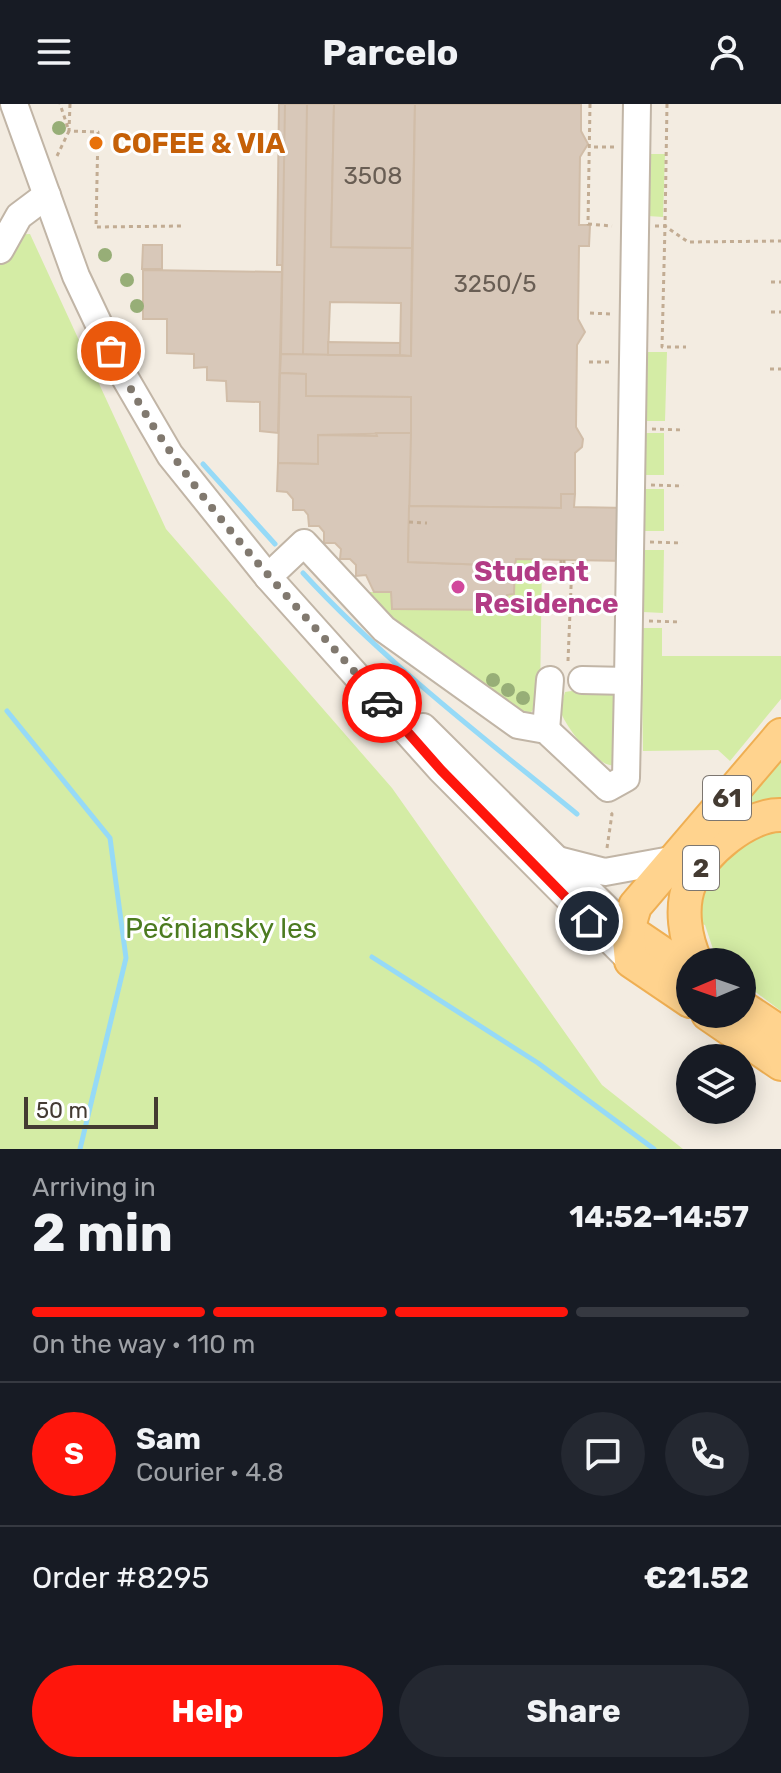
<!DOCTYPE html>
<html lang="en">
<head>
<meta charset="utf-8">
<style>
	body { margin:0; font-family:Rubik,sans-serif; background:#242831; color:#f1f3f6; height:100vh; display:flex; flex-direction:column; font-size:30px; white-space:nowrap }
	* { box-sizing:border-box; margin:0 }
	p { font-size:26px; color:#9ea1a6 }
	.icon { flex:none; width:44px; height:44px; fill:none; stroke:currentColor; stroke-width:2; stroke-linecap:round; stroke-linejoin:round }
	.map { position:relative; height:1045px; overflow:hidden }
	.sheet { display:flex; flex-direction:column; background:#171b24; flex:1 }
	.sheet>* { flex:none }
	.needle { width:52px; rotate:268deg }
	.controls { position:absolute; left:676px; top:844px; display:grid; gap:16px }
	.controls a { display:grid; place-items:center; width:80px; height:80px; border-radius:50%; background:#171b24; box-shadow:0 4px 20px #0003; font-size:40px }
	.scale { position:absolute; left:24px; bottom:20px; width:134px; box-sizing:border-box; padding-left:8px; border:4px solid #443b32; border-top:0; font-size:22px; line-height:28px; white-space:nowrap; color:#443b32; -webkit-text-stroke:6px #fff; paint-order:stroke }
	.pin { position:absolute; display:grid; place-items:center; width:68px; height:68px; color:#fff; margin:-34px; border:4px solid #fff; border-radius:50%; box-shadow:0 2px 8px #0007 }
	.courier { position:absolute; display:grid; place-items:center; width:80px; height:80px; margin:-40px; border:6px solid #ff160c; border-radius:50%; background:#fff; color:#222; box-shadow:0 2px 10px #0007 }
	.summary em { font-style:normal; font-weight:700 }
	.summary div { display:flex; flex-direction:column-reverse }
	.summary { display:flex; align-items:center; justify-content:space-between; height:136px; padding:0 32px }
	h1 { font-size:52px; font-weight:700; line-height:60px }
	.bar { display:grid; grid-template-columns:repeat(4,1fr); gap:12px 8px; align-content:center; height:96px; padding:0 32px }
	.bar i { height:10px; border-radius:6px; background:#363941 }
	.bar .active { background:#ff160c }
	.bar p { grid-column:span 4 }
	.line { display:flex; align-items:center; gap:20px; padding:0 32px; border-top:2px solid #363941 }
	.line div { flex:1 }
	.round { display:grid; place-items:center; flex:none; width:84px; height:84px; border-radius:42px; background:#242831 }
	.cta { display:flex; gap:16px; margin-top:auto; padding:16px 32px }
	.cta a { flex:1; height:92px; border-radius:48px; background:#ff160c; color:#fff; font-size:32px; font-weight:700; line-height:92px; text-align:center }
	.cta a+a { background:#242831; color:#f1f3f6 }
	header { display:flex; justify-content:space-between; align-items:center; height:104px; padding:0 32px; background:#171b24; font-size:36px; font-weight:700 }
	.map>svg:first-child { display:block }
	.green { fill:#d4eca5 }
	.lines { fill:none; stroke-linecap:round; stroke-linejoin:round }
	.stream { stroke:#96daf7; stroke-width:5 }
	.building { fill:#d8c8b9; stroke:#d1bda8; stroke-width:2 }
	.minor-casing { stroke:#c1b5a6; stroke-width:30 }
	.major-casing { stroke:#efaf53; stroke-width:36 }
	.path { stroke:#c2ac93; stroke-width:3; stroke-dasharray:4 4; stroke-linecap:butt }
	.minor { stroke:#fff; stroke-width:26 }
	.major { stroke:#ffd38e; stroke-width:32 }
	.tree { fill:#97ae77 }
	.done { stroke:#81796f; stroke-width:8; stroke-dasharray:0 14.4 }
	.route { stroke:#ff160c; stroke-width:10 }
	.food-dot { fill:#e8710a; stroke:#fff; stroke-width:3 }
	.hotel-dot { fill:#d1479c; stroke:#fff; stroke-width:3 }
	.labels { text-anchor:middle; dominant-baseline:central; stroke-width:6; stroke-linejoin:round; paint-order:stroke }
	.number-label { font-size:24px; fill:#695e54 }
	.shield { fill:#fff; stroke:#7c7670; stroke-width:2 }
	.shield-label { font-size:26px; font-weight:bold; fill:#443b32 }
	.food-label { font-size:28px; font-weight:bold; fill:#c56008; stroke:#fff; text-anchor:start }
	.hotel-label { font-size:28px; font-weight:bold; fill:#b23c85; stroke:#fff; text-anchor:start }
	.park-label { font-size:28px; fill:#4c7b20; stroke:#fff }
</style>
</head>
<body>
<header><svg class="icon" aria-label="menu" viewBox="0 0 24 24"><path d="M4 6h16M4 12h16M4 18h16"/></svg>Parcelo<svg class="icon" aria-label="person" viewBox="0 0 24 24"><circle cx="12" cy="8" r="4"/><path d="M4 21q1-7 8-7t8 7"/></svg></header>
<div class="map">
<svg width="781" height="1045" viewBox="0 0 781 1045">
	<rect width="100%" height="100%" fill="#f3ece1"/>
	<g class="green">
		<path d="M650 50H665L663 113 648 112Z"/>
		<path d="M30 130 166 425 392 684 602 981 683 1045H0V131Z"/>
		<path d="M647 248H667L665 317H646Z"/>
		<path d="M645 329H664V371H644Z"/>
		<rect x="644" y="385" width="20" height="42"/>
		<path d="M644 446H664L663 509 643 508Z"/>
		<path d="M516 455 542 456 540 595 530 610 524 609 390 514 367 488H391L393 505 508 506 507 491 514 490Z"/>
		<path d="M641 524H662V552H781V595L730 657 718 646 643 647Z"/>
		<path d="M597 583 618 590 617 661C599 667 565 623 560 606L565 588Z"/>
		<path d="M781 648V698L729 720 651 806Z"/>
		<path d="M781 718V907L742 878V858H722L715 851 705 821 699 819C700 756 732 745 781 718Z"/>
	</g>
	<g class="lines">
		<g class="stream">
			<path d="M203 360 275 440"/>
			<path d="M303 469C386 559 482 632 577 710"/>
			<path d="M7 607 110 734 126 854 80 1045"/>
			<path d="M372 853 538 959 654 1045"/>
		</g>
	</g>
	<g class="building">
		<path d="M279 0H334L331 143 412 144 411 252 400 251 401 199 330 198 328 251 281 250 282 161H277Z"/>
		<path d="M285 0H307L303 251 281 250Z"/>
		<path d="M334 0H415L412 144 331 143Z"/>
		<path d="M415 0H581V27L588 40 580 53 579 121H590L589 142H579L578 215 585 228 577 241 576 323 583 335 582 343 575 349V390H561V404L409 402 411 293 306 292V270L280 269 281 250 411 252Z"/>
		<path d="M143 141H162V165H142Z"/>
		<path d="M143 166 282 168 278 329 260 327V298L227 297 226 277 207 276V263L194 264V250L167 249V215H143Z"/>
		<path d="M328 238 400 239V251H328Z"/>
		<path d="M280 269 306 270V292L411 293V329L318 331V360L278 359Z"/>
		<path d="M376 329H411L408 458 515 462 514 490 507 491 508 506 392 505 391 488H374L366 471 356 472V461L350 455H340L341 445 335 439H324V428L319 422H309L308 411 304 406H293V395L287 388 277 387 278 359 318 360V331L377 332Z"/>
		<path d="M561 390H575L574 403 626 404 625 457 516 455 515 462 408 458 409 402 561 404Z"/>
	</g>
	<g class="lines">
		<defs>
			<g id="minor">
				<path d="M14 0 76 172 121 267 170 351 268 473 441 666 631 857"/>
				<path d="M0 146 19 112 47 91"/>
				<path d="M268 473 304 439 384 525 518 621 546 626 608 684 626 674 628 577"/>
				<path d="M582 576 628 577 637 0"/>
				<path d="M423 623 628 826"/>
				<path d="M546 626 550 576"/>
				<path d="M558 756 605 768 671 756"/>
			</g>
			<g id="major">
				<path d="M628 826 690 868"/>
				<path d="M696 858C685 835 680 803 690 779 701 749 749 710 781 711"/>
				<path d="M690 897 631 857 628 826 635 802 781 631"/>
				<path d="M742 903 781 929"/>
				<path d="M708 910 781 960"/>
			</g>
		</defs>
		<use href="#minor" class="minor-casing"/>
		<use href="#major" class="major-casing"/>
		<g class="path">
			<path d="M70 0 69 27 98 28 96 123 182 122"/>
			<path d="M590 0 588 120 612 122"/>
			<path d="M667 0 665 122 688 138 781 137"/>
			<path d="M594 43H615"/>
			<path d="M57 52 69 27 60 0"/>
			<path d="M655 122H665L662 243H686"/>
			<path d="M771 178H781"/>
			<path d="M771 208H781"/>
			<path d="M590 209 611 210"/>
			<path d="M589 258H613"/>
			<path d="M770 265H781"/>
			<path d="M652 325 684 326"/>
			<path d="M651 381 683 382"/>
			<path d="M409 418 427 419"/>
			<path d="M650 438 682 439"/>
			<path d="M561 456V475H569"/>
			<path d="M564 456V471H572V459"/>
			<path d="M649 517 681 518"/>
			<path d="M568 557 572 459"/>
			<path d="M607 744 612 710 608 706"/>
		</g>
		<use href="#minor" class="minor"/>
		<use href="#major" class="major"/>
	</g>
	<g class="tree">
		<circle cx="59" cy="24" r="7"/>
		<circle cx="105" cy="151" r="7"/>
		<circle cx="127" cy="176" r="7"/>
		<circle cx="137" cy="202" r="7"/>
		<circle cx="493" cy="576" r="7"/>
		<circle cx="508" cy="586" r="7"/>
		<circle cx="523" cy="594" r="7"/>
	</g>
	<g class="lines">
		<path class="done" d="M111 247C176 382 285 487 382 599"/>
		<path class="route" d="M382 599 441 666 589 817"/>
	</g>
	<circle class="food-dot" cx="96" cy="39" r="8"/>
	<circle class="hotel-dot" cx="458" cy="483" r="8"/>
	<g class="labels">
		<g class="number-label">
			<text x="373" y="72">3508</text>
			<text x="495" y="180">3250/5</text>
		</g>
		<g class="shield">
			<rect x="703" y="672" width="48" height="44" rx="6"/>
			<rect x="683" y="742" width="36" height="44" rx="6"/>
		</g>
		<g class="shield-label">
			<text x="727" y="694">61</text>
			<text x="701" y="764">2</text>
		</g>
		<g class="food-label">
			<text x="112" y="39">COFEE &amp; VIA</text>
		</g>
		<g class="hotel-label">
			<text x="474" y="467">Student<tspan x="474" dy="32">Residence</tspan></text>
		</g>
		<g class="park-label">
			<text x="221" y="824">Pečniansky les</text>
		</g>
	</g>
</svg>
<div class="controls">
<a><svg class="needle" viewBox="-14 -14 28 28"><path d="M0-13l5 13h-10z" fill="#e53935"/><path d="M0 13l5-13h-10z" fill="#9ea1a6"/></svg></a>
<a><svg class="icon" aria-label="layers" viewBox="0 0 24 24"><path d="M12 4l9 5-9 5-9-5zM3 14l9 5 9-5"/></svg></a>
</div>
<div class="scale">50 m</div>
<div class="pin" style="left:111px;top:247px;background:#ea580c"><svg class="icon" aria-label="bag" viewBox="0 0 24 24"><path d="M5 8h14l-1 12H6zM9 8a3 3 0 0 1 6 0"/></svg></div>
<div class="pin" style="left:589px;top:817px;background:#1f2937"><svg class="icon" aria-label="home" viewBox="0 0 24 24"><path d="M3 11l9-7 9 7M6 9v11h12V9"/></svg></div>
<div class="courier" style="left:382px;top:599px"><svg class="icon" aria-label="car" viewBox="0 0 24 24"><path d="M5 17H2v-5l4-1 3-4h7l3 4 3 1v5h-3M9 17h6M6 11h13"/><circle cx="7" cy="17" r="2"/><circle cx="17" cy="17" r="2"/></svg></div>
</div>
<section class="sheet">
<div class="summary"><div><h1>2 min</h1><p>Arriving in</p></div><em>14:52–14:57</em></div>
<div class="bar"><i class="active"></i><i class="active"></i><i class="active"></i><i></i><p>On the way · 110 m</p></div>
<div class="line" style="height:144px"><b class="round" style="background:#ff160c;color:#fff">S</b><div><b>Sam</b><p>Courier · 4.8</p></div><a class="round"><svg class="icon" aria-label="chat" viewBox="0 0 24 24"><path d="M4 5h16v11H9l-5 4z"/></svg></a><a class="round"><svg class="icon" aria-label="phone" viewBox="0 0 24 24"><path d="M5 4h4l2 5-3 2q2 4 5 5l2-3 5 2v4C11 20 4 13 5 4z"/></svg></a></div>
<div class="line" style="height:104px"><div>Order #8295</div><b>€21.52</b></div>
<div class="cta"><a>Help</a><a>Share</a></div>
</section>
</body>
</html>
